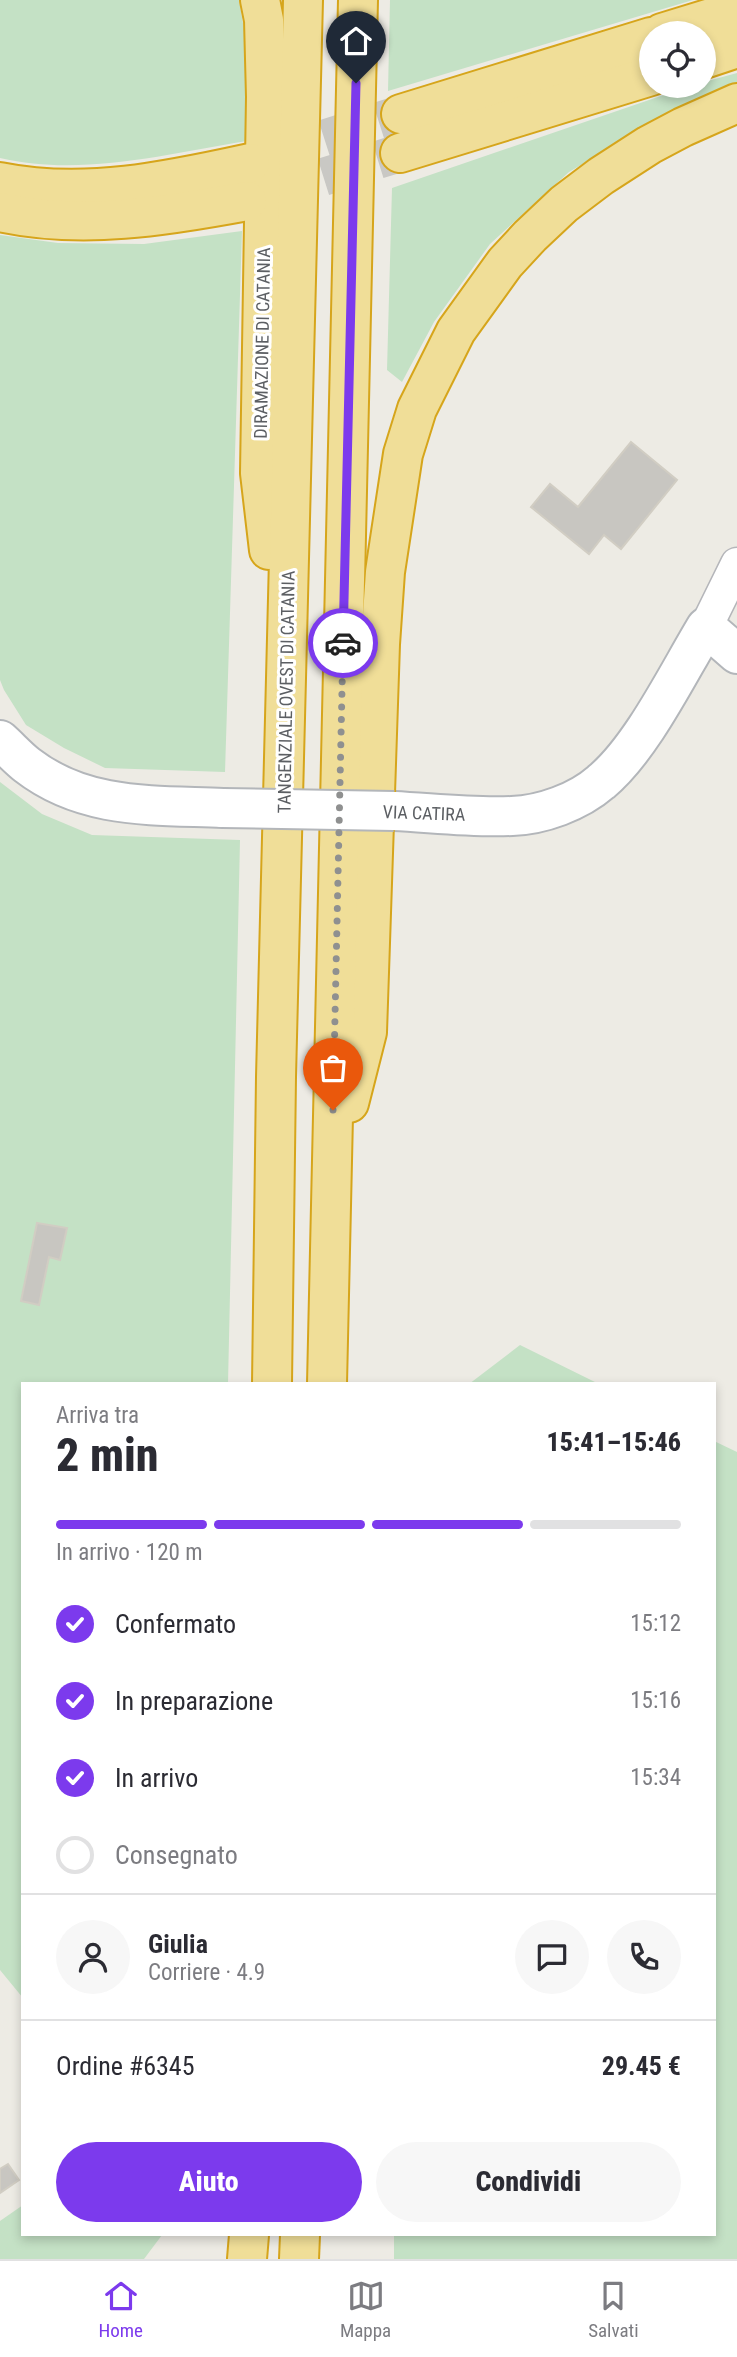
<!DOCTYPE html>
<html lang="it">
<head>
<meta charset="utf-8">
<style>
	body { margin:0; font-family:"Roboto Condensed",sans-serif; background:#f7f7f7; color:#2b2b33; height:100vh; display:flex; flex-direction:column; font-size:26px; white-space:nowrap }
	* { box-sizing:border-box; margin:0 }
	p { font-size:23px; color:#7c7c81 }
	.icon { flex:none; width:38px; height:38px; fill:none; stroke:currentColor; stroke-width:2; stroke-linecap:round; stroke-linejoin:round }
	.map { position:relative; flex:1; overflow:hidden }
	.details { position:absolute; left:21px; top:1382px; width:695px; height:854px; display:flex; flex-direction:column; background:#fff; border-radius:0px; box-shadow:0 4px 10px #0003 }
	.details>* { flex:none }
	.controls { position:absolute; left:639px; top:21px; display:grid; gap:14px }
	.controls a { display:grid; place-items:center; width:77px; height:77px; border-radius:50%; background:#fff; box-shadow:0 4px 10px #0003; font-size:35px }
	.pin { position:absolute; display:grid; place-items:center; width:60px; height:60px; color:#fff; margin:-72px -30px; border-radius:50% 50% 50% 0; rotate:-45deg; box-shadow:0 0 7px #0007 }
	.pin .icon { rotate:45deg }
	.courier { position:absolute; display:grid; place-items:center; width:70px; height:70px; margin:-35px; border:5px solid #7c3aed; border-radius:50%; background:#fff; color:#222; box-shadow:0 2px 9px #0007 }
	.summary em { font-style:normal; font-weight:800 }
	.summary div { display:flex; flex-direction:column-reverse }
	.summary { display:flex; align-items:center; justify-content:space-between; height:119px; padding:0 35px }
	h1 { font-size:46px; font-weight:800; line-height:52px }
	.bar { display:grid; grid-template-columns:repeat(4,1fr); gap:10px 7px; align-content:center; height:84px; padding:0 35px }
	.bar i { height:9px; border-radius:5px; background:#e1e1e2 }
	.bar .active { background:#7c3aed }
	.bar p { grid-column:span 4 }
	.line { display:flex; align-items:center; gap:18px; padding:0 35px; border-top:2px solid #e1e1e2 }
	.line div { flex:1 }
	.round { display:grid; place-items:center; flex:none; width:74px; height:74px; border-radius:37px; background:#f7f7f7 }
	ol { padding:0 35px; list-style:none }
	li { display:flex; align-items:center; gap:21px; height:77px }
	li p { margin-inline-start:auto }
	li .icon { padding:7px; border-radius:50%; background:#7c3aed; color:#fff; stroke-width:4 }
	li:last-child { color:#7c7c81 }
	li i { width:38px; height:38px; border:4px solid #e1e1e2; border-radius:50% }
	.action { display:flex; gap:14px; margin-top:auto; padding:14px 35px }
	.action a { flex:1; height:80px; border-radius:42px; background:#7c3aed; color:#fff; font-size:28px; font-weight:800; line-height:80px; text-align:center }
	.action a+a { background:#f7f7f7; color:#2b2b33 }
	.dock { display:flex; justify-content:space-around; align-items:center; height:98px; border-top:2px solid #e1e1e2; background:#fff; font-size:19px; color:#7c7c81 }
	.dock a { display:grid; justify-items:center; gap:4px }
	.dock .active { color:#7c3aed }
	.map>svg:first-child { display:block }
	.green { fill:#c4e1c5 }
	.building { fill:#c8c6c1; stroke:#d1cdc3; stroke-width:2 }
	.lines { fill:none; stroke-linecap:round; stroke-linejoin:round }
	.highway-tunnel { stroke:#c9c8c4; stroke-width:38; stroke-dasharray:38 19; stroke-linecap:butt }
	.street-casing { stroke:#b5b6ba; stroke-width:35 }
	.secondary-casing { stroke:#b3b6ba; stroke-width:42 }
	.highway-casing { stroke:#d6a51b; stroke-width:42 }
	.street { stroke:#fff; stroke-width:32 }
	.secondary { stroke:#fff; stroke-width:38 }
	.highway { stroke:#f0de98; stroke-width:38 }
	.secondary-bridge-casing { stroke:#b3b6ba; stroke-width:42; stroke-linecap:butt }
	.secondary-bridge { stroke:#fff; stroke-width:38 }
	.done { stroke:#8f9090; stroke-width:7; stroke-dasharray:0 12.6 }
	.route { stroke:#7c3aed; stroke-width:9 }
	.labels { text-anchor:middle; dominant-baseline:central; stroke-width:6; stroke-linejoin:round; paint-order:stroke }
	.street-label { font-size:18px; fill:#5c5f63; stroke:#fff }
</style>
</head>
<body>
<div class="map">
<svg width="737" height="2259" viewBox="0 0 737 2259">
	<rect width="100%" height="100%" fill="#edebe4"/>
	<g class="green">
		<path d="M0 0H239L245 35 247 141C166 154 81 177 0 158Z"/>
		<path d="M390 0H693L388 91Z"/>
		<path d="M737 73V85L669 113 569 172 490 244 434 322 402 382 387 370 392 188 690 86H704V82Z"/>
		<path d="M242 231 225 772 105 768 64 748 26 725 4 690 0 680V235L58 243 144 244Z"/>
		<path d="M0 782 42 814 92 835 240 840 228 1384H23V1998L0 1970Z"/>
		<path d="M520 1345 599 1384H469Z"/>
		<path d="M714 1441 737 1452V2259H394V2235H714Z"/>
		<path d="M23 2205V2235H162L144 2259H0V2221Z"/>
	</g>
	<g class="building">
		<path d="M631 442 677 480 621 549 604 535 589 554 531 507 550 484 578 507Z"/>
		<path d="M37 1223 67 1228 60 1260 49 1257 39 1305 21 1301Z"/>
		<path d="M8 2164 19 2180 0 2193V2169Z"/>
	</g>
	<g class="lines">
		<g class="highway-tunnel">
			<path d="M270 156 401 114"/>
			<path d="M269 194 400 153"/>
		</g>
		<defs>
			<path id="street" d="M706 627 737 564"/>
			<g id="secondary">
				<path d="M0 740C9 748 18 758 27 765 85 810 154 805 223 808"/>
				<path d="M394 811C433 813 473 818 512 816 542 815 578 802 601 782 642 748 678 673 706 627L737 654"/>
			</g>
			<g id="highway">
				<path d="M260 0 264 20 266 97 260 473 269 550"/>
				<path d="M662 33 737 10"/>
				<path d="M704 59 737 48"/>
				<path d="M401 114 651 37"/>
				<path d="M400 153 651 76"/>
				<path d="M0 182C84 199 168 181 250 163"/>
				<path d="M0 212C82 230 166 216 247 201"/>
				<path d="M349 1103 367 1032 380 644 385 572 403 454 417 409 456 331 505 263 530 236 564 204 601 176 649 145 683 127 737 103"/>
				<path d="M272 1384 276 1077 303 0"/>
				<path d="M327 1384 358 0"/>
				<path d="M247 2259 249 2235"/>
				<path d="M299 2259 300 2235"/>
			</g>
		</defs>
		<use href="#street" class="street-casing"/>
		<use href="#secondary" class="secondary-casing"/>
		<use href="#highway" class="highway-casing"/>
		<use href="#street" class="street"/>
		<use href="#secondary" class="secondary"/>
		<use href="#highway" class="highway"/>
		<defs>
			<path id="secondary-bridge" d="M223 808 394 811"/>
		</defs>
		<use href="#secondary-bridge" class="secondary-bridge-casing"/>
		<use href="#secondary-bridge" class="secondary-bridge"/>
	</g>
	<g class="lines">
		<path class="done" d="M333 1110 343 643"/>
		<path class="route" d="M343 643 356 83"/>
	</g>
	<g class="labels">
		<g class="street-label">
			<text transform="translate(262 343) rotate(-89)">DIRAMAZIONE DI CATANIA</text>
			<text transform="translate(286 692) rotate(-89)">TANGENZIALE OVEST DI CATANIA</text>
			<text transform="translate(424 813) rotate(2)">VIA CATIRA</text>
		</g>
	</g>
</svg>
<div class="controls">
<a><svg class="icon" aria-label="locate" viewBox="0 0 24 24"><circle cx="12" cy="12" r="6"/><path d="M12 2v4M12 18v4M2 12h4M18 12h4"/></svg></a>
</div>
<div class="pin" style="left:333px;top:1110px;background:#ea580c"><svg class="icon" aria-label="bag" viewBox="0 0 24 24"><path d="M5 8h14l-1 12H6zM9 8a3 3 0 0 1 6 0"/></svg></div>
<div class="pin" style="left:356px;top:83px;background:#1f2937"><svg class="icon" aria-label="home" viewBox="0 0 24 24"><path d="M3 11l9-7 9 7M6 9v11h12V9"/></svg></div>
<div class="courier" style="left:343px;top:643px"><svg class="icon" aria-label="car" viewBox="0 0 24 24"><path d="M5 17H2v-5l4-1 3-4h7l3 4 3 1v5h-3M9 17h6M6 11h13"/><circle cx="7" cy="17" r="2"/><circle cx="17" cy="17" r="2"/></svg></div>
<section class="details">
<div class="summary"><div><h1>2 min</h1><p>Arriva tra</p></div><em>15:41–15:46</em></div>
<div class="bar"><i class="active"></i><i class="active"></i><i class="active"></i><i></i><p>In arrivo · 120 m</p></div>
<ol>
<li><svg class="icon" aria-label="check" viewBox="0 0 24 24"><path d="M5 12l5 5 9-10"/></svg>Confermato<p>15:12</p></li>
<li><svg class="icon" aria-label="check" viewBox="0 0 24 24"><path d="M5 12l5 5 9-10"/></svg>In preparazione<p>15:16</p></li>
<li><svg class="icon" aria-label="check" viewBox="0 0 24 24"><path d="M5 12l5 5 9-10"/></svg>In arrivo<p>15:34</p></li>
<li><i></i>Consegnato</li>
</ol>
<div class="line" style="height:126px"><a class="round"><svg class="icon" aria-label="person" viewBox="0 0 24 24"><circle cx="12" cy="8" r="4"/><path d="M4 21q1-7 8-7t8 7"/></svg></a><div><b>Giulia</b><p>Corriere · 4.9</p></div><a class="round"><svg class="icon" aria-label="chat" viewBox="0 0 24 24"><path d="M4 5h16v11H9l-5 4z"/></svg></a><a class="round"><svg class="icon" aria-label="phone" viewBox="0 0 24 24"><path d="M5 4h4l2 5-3 2q2 4 5 5l2-3 5 2v4C11 20 4 13 5 4z"/></svg></a></div>
<div class="line" style="height:91px"><div>Ordine #6345</div><b>29.45 €</b></div>
<div class="action"><a>Aiuto</a><a>Condividi</a></div>
</section>
</div>
<nav class="dock">
<a class="active"><svg class="icon" aria-label="home" viewBox="0 0 24 24"><path d="M3 11l9-7 9 7M6 9v11h12V9"/></svg>Home</a>
<a><svg class="icon" aria-label="map" viewBox="0 0 24 24"><path d="M3 6l6-2 6 2 6-2v14l-6 2-6-2-6 2zM9 4v14M15 6v14"/></svg>Mappa</a>
<a><svg class="icon" aria-label="saved" viewBox="0 0 24 24"><path d="M7 4h10v16l-5-4-5 4z"/></svg>Salvati</a>
</nav>
</body>
</html>
